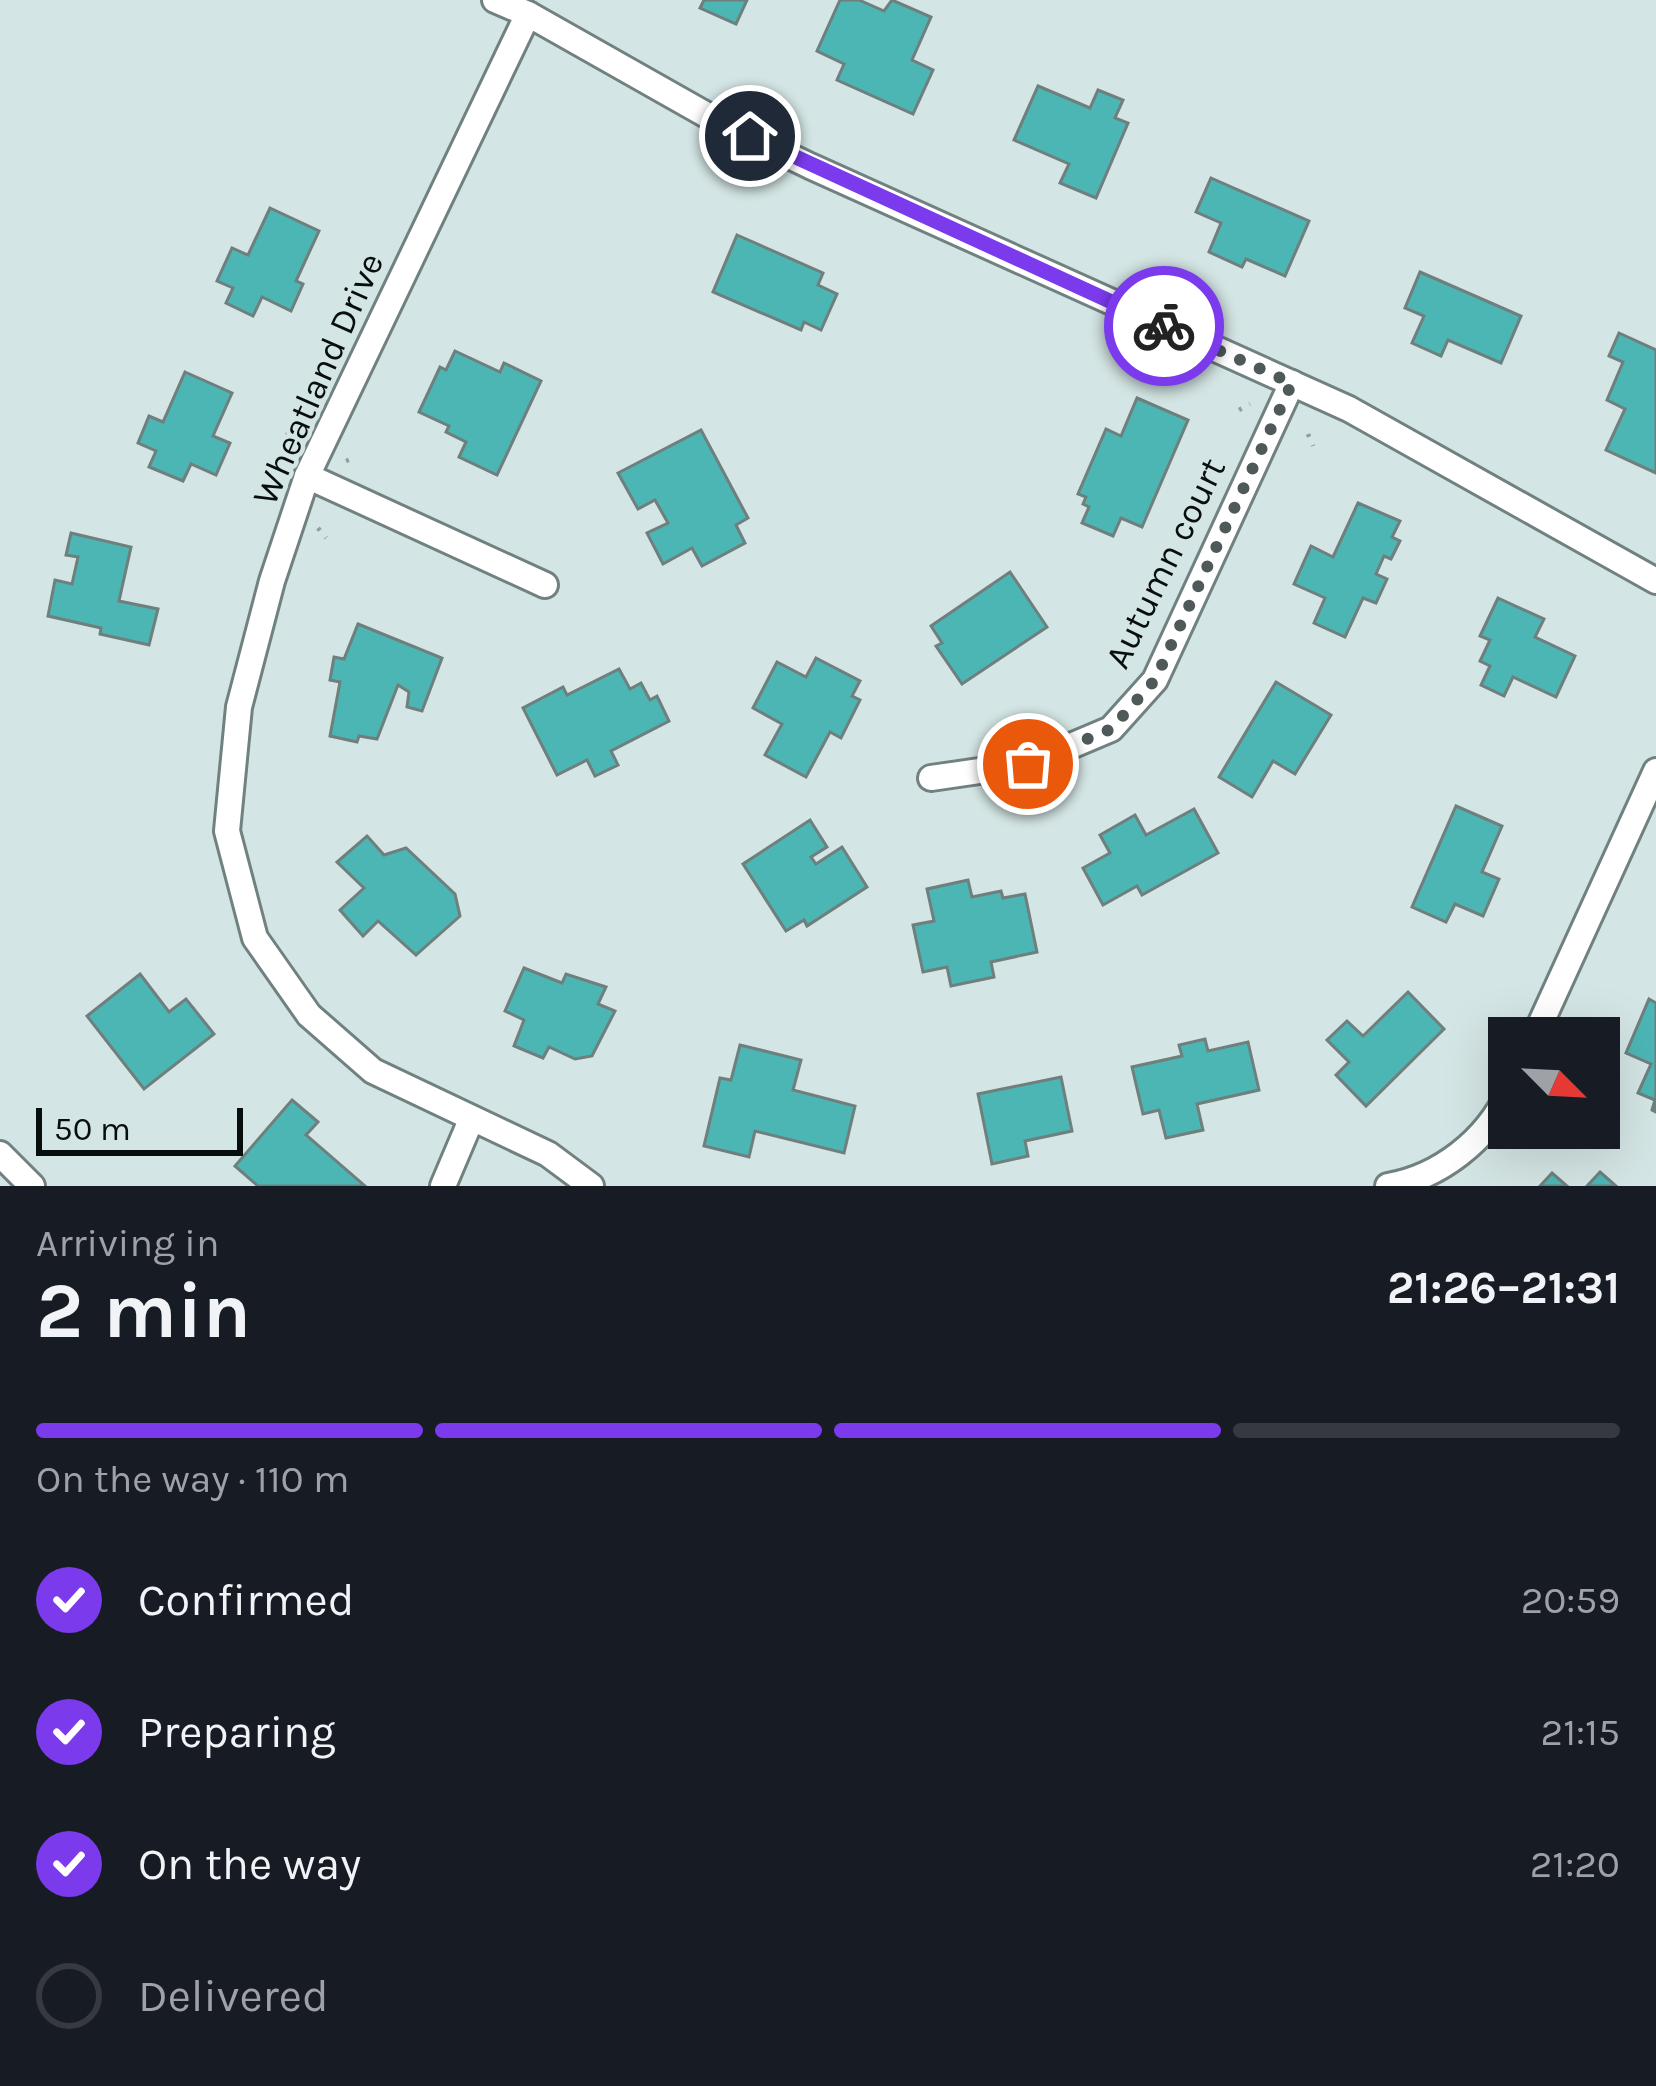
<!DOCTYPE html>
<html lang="en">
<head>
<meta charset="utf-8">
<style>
	body { margin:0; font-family:Karla,sans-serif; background:#242831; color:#f1f3f6; height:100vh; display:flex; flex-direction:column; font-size:45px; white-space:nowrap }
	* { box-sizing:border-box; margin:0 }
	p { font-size:39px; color:#9ea1a6 }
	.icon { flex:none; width:66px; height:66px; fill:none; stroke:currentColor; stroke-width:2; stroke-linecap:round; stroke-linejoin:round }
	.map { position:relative; height:1186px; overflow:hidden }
	.sheet { display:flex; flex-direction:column; background:#171b24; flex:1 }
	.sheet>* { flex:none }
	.needle { width:78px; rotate:114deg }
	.controls { position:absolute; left:1488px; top:1017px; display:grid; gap:24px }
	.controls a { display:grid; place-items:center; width:132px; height:132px; border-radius:0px; background:#171b24; box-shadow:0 12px 48px #0002; font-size:60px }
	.scale { position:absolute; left:36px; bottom:30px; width:207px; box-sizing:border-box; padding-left:12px; border:6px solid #080e0e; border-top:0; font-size:33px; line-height:42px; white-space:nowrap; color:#080e0e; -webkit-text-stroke:9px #d3e5e4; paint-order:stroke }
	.pin { position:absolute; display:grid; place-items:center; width:102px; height:102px; color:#fff; margin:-51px; border:6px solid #fff; border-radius:50%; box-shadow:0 3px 12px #0007 }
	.courier { position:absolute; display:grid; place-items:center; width:120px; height:120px; margin:-60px; border:9px solid #7c3aed; border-radius:50%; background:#fff; color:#222; box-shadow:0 3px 15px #0007 }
	.headline em { font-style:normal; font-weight:700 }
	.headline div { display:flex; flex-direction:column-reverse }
	.headline { display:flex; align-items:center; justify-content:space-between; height:204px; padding:0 36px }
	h1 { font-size:78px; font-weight:700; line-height:90px }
	.bar { display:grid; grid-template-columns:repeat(4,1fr); gap:18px 12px; align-content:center; height:144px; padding:0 36px }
	.bar i { height:15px; border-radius:9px; background:#363941 }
	.bar .on { background:#7c3aed }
	.bar p { grid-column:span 4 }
	ol { padding:0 36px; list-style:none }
	li { display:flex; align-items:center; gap:36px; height:132px }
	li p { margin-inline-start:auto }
	li .icon { padding:12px; border-radius:50%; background:#7c3aed; color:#fff; stroke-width:4 }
	li:last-child { color:#9ea1a6 }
	li i { width:66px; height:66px; border:6px solid #363941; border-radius:50% }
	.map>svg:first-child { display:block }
	.building { fill:#4cb6b4; stroke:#6e7f7e; stroke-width:3 }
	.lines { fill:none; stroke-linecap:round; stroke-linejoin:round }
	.street-casing { stroke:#708180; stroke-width:30 }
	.path { stroke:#909e9e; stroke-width:4.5; stroke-dasharray:3 9; stroke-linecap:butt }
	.street { stroke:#fff; stroke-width:24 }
	.done { stroke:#4f5959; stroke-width:12; stroke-dasharray:0 21.6 }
	.route { stroke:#7c3aed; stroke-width:15 }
	.labels { text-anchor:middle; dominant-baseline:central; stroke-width:9; stroke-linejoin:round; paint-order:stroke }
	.street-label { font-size:36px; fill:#080e0e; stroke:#d3e5e4 }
</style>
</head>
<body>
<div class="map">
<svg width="1656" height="1186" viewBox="0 0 1656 1186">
	<rect width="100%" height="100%" fill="#d3e5e4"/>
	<g class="building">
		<path d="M704 0H747L736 24 700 8Z"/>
		<path d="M840 0H859L884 11 892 0 931 17 912 60 933 70 913 114 837 80 844 64 817 51Z"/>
		<path d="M1038 86 1090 108 1098 90 1123 100 1115 118 1128 123 1096 198 1060 183 1069 164 1014 140Z"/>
		<path d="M1211 178 1309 221 1285 276 1246 259 1242 267 1209 252 1221 223 1196 212Z"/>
		<path d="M270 208 319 231 296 281 303 284 291 311 262 297 253 316 226 303 233 288 217 281 232 248 248 255Z"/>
		<path d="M737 235 823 273 818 285 837 294 821 330 804 322 801 330 713 292Z"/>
		<path d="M1420 272 1521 316 1501 363 1448 340 1441 356 1412 343 1424 316 1405 308Z"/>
		<path d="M1619 333 1656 350V473L1606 450 1625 409 1607 400 1623 362 1609 356Z"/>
		<path d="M455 351 500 372 504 363 541 381 497 475 459 457 466 442 446 432 449 426 419 412 440 367 446 370Z"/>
		<path d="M185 372 232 393 213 436 230 443 216 475 191 464 183 481 149 467 156 451 138 443 149 416 163 422Z"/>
		<path d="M1137 398 1188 420 1142 527 1121 518 1113 536 1082 523 1089 507 1083 504 1086 497 1078 494 1106 429 1121 436Z"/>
		<path d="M701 430 748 518 736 525 745 543 702 566 692 548 663 564 647 533 668 523 655 500 638 509 618 473Z"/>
		<path d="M1358 503 1400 521 1392 537 1400 541 1391 559 1384 556 1376 574 1387 579 1376 603 1363 598 1345 637 1314 623 1325 598 1294 584 1311 546 1333 557Z"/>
		<path d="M71 533 131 547 119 601 158 609 149 645 100 634 101 628 48 616 55 580 72 584 78 557 66 555Z"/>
		<path d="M1010 572 1047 627 962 684 936 646 942 643 931 626Z"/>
		<path d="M1498 598 1544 619 1535 637 1575 656 1556 697 1513 677 1504 696 1481 685 1490 666 1480 661 1490 640 1480 636Z"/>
		<path d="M358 624 442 658 422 711 407 707 409 692 398 685 377 739 359 736 357 742 330 736 340 682 330 680 334 657 344 659Z"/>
		<path d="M816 658 860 681 852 696 860 700 841 738 830 732 806 777 765 755 782 724 753 708 777 662 806 677Z"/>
		<path d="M619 669 630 689 641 683 650 700 657 696 669 721 611 751 618 765 595 776 587 760 557 775 523 708 563 687 567 695Z"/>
		<path d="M1276 682 1331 715 1295 774 1273 761 1252 797 1219 777Z"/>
		<path d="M1456 806 1502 826 1482 872 1499 879 1483 916 1455 904 1446 922 1412 907Z"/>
		<path d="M1194 809 1218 853 1142 895 1137 886 1103 905 1083 868 1110 853 1100 835 1135 815 1146 835Z"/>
		<path d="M810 820 827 847 811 857 816 864 842 847 867 887 807 926 804 920 786 931 743 864Z"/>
		<path d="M367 836 384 855 406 848 455 894 460 916 416 955 378 921 363 936 340 910 364 888 337 862Z"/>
		<path d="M968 880 972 897 1001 891 1003 898 1025 894 1037 952 991 962 994 977 951 986 947 967 923 972 913 925 934 921 927 889Z"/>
		<path d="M524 968 562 983 566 974 606 987 598 1004 615 1011 592 1056 575 1059 549 1047 543 1058 514 1046 524 1020 505 1011Z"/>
		<path d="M140 974 169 1012 186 999 214 1034 144 1089 87 1016Z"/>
		<path d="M1408 992 1444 1029 1366 1106 1336 1075 1349 1062 1327 1040 1347 1021 1363 1036Z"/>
		<path d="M1649 999 1656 1003V1112L1652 1110 1655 1100 1638 1093 1651 1064 1626 1053Z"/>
		<path d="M1205 1039 1208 1051 1248 1042 1259 1090 1197 1104 1203 1130 1166 1138 1159 1110 1143 1114 1132 1067 1182 1056 1179 1045Z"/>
		<path d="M740 1045 801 1060 793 1090 855 1106 844 1153 755 1131 749 1157 704 1146 720 1078 731 1080Z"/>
		<path d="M1061 1077 1072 1131 1025 1141 1028 1156 992 1164 978 1094Z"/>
		<path d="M292 1100 318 1122 306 1135 365 1186H258L235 1166Z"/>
		<path d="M1600 1172 1616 1186H1587Z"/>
		<path d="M1552 1173 1567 1186H1540Z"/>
	</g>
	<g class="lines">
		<defs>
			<g id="street">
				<path d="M495 0 528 14 719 122 810 166 1349 409 1656 581"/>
				<path d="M528 14 307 476 272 581 239 707 227 831 255 938 309 1015 373 1071 548 1154 591 1186"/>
				<path d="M307 476 545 585"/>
				<path d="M931 778 1028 764 1111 729 1155 680 1292 383"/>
				<path d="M1534 1038 1656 771"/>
				<path d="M0 1154 32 1186"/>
				<path d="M443 1186 471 1120"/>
				<path d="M1388 1186C1440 1177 1487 1140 1509 1092"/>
			</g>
		</defs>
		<use href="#street" class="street-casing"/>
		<g class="path">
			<path d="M1239 410 1250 404"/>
			<path d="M286 432 297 437"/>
			<path d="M1308 434 1313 446"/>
			<path d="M346 461 357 457"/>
			<path d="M318 528 326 538"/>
		</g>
		<use href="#street" class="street"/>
	</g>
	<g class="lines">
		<path class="done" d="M1028 764 1111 729 1155 680 1292 383 1164 326"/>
		<path class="route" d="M750 136 1164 326"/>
	</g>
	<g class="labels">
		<g class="street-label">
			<text transform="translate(318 379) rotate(-66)">Wheatland Drive</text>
			<text transform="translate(1165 563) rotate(-64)">Autumn court</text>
		</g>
	</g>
</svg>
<div class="controls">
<a><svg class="needle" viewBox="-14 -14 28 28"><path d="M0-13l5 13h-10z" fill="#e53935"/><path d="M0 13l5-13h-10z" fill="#9ea1a6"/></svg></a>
</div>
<div class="scale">50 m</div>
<div class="pin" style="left:1028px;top:764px;background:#ea580c"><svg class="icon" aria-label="bag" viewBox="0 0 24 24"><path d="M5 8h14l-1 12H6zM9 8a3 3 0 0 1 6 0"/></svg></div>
<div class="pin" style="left:750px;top:136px;background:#1f2937"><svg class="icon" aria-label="home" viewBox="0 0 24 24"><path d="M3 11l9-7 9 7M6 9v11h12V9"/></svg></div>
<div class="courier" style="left:1164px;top:326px"><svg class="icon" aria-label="bike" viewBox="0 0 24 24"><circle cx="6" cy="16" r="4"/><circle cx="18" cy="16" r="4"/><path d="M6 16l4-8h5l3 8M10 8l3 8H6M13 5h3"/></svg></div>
</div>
<section class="sheet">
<div class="headline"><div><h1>2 min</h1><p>Arriving in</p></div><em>21:26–21:31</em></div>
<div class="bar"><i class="on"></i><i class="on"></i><i class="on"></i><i></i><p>On the way · 110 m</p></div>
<ol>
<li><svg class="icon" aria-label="check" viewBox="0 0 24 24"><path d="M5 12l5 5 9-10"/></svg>Confirmed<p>20:59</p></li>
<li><svg class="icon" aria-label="check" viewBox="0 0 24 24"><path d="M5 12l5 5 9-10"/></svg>Preparing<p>21:15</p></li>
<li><svg class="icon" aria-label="check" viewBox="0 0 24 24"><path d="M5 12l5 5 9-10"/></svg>On the way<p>21:20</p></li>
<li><i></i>Delivered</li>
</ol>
</section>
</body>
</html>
